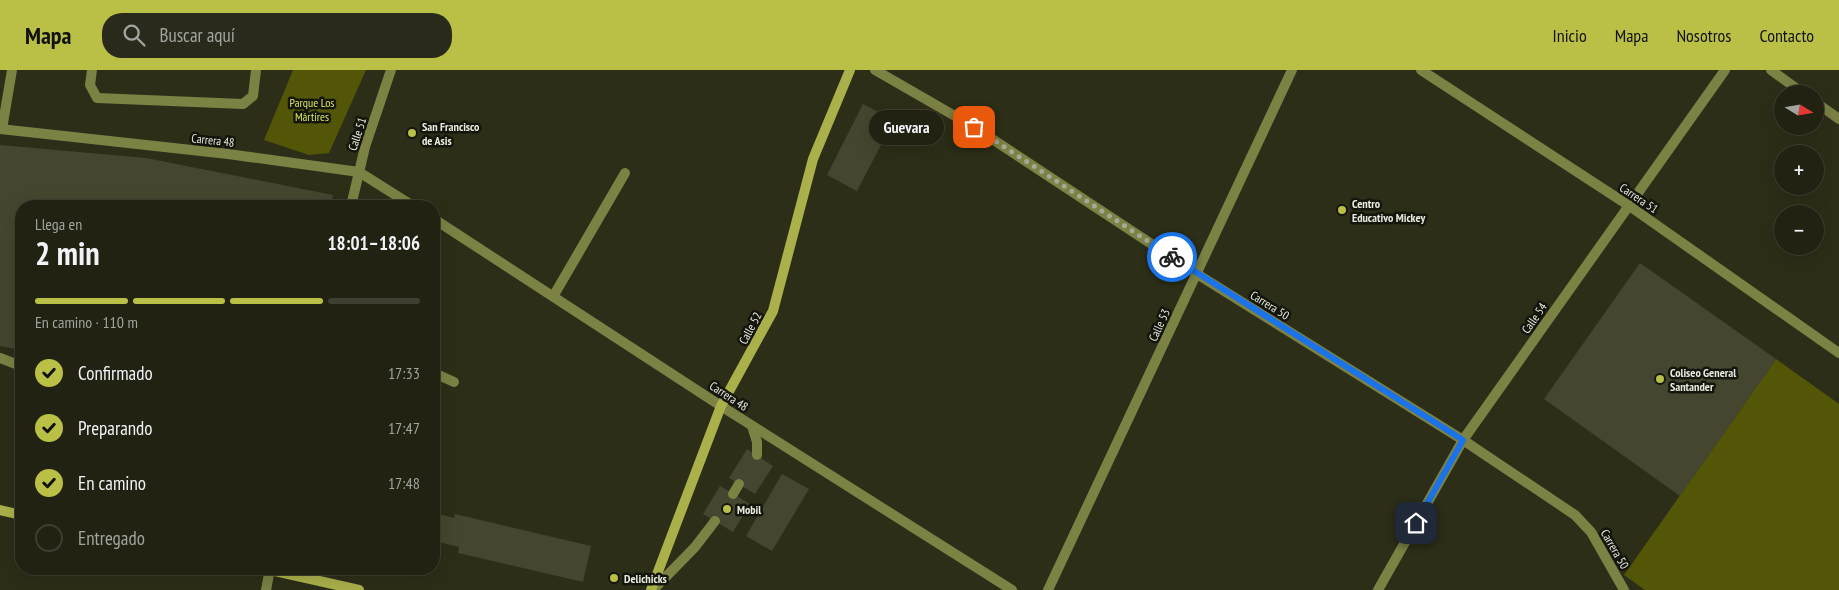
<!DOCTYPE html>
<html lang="es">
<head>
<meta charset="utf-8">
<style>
	body { margin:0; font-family:"PT Sans Narrow",sans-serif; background:#292a1b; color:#f1f3f6; height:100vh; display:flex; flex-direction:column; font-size:19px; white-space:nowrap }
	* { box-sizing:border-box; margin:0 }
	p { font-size:16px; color:#a2a49f }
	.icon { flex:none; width:28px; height:28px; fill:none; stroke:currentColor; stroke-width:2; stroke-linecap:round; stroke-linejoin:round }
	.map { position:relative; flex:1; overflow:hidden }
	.details { position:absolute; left:15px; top:130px; width:425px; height:375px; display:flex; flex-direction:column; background:#212212; border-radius:20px; box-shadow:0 5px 20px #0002,0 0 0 1px #3e3f32 }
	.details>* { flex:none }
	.needle { width:32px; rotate:101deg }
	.controls { position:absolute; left:1774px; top:15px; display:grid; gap:10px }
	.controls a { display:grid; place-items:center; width:50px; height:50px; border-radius:50%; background:#212212; box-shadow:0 5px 20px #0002,0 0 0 1px #3e3f32; font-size:25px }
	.pin { position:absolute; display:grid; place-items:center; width:42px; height:42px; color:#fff; margin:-21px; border-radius:10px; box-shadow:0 2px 8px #0006 }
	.courier { position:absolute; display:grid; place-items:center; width:50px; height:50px; margin:-25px; border:4px solid #1a73e8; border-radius:50%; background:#fff; color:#222; box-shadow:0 1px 6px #0007 }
	.bubble { position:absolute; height:35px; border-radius:18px; background:#212212; box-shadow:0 5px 20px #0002,0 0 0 1px #3e3f32; font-size:16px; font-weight:700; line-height:35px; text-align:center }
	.head em { font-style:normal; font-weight:700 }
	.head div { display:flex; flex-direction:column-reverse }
	.head { display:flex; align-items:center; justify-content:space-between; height:85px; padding:0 20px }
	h1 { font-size:32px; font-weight:700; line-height:38px }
	.bar { display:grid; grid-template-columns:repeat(4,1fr); gap:8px 5px; align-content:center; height:60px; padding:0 20px }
	.bar i { height:6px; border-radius:4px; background:#3e3f32 }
	.bar .active { background:#bac046 }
	.bar p { grid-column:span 4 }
	ol { padding:0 20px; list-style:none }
	li { display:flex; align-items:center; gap:15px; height:55px }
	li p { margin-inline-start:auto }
	li .icon { padding:5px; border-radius:50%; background:#bac046; color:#111; stroke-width:4 }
	li:last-child { color:#a2a49f }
	li i { width:28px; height:28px; border:2px solid #3e3f32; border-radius:50% }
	header { display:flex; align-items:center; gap:30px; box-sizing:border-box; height:70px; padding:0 25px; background:#bac046; color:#111 }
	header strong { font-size:24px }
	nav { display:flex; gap:28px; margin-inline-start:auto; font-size:18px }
	.search { width:350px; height:45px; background:#292a1b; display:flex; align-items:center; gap:12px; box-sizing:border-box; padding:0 18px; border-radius:20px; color:#a2a49f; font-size:19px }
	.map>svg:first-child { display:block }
	.green { fill:#535607 }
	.building { fill:#44462f }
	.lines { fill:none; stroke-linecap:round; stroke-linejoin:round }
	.lane { stroke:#7c8144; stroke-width:10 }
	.street { stroke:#7c8144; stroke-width:10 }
	.secondary { stroke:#abb14a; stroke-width:10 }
	.done { stroke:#a7a898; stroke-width:5; stroke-dasharray:0 9 }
	.route { stroke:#1a73e8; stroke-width:6 }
	.poi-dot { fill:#bac046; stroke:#14150c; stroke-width:2 }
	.labels { text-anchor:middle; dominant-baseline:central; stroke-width:5; stroke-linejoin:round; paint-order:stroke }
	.park-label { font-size:12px; fill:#dde560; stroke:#14150c }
	.poi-label { font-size:12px; font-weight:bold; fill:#e9eadd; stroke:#14150c; text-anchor:start }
	.street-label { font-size:12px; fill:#e9eadd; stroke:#14150c }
</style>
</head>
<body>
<header>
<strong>Mapa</strong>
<div class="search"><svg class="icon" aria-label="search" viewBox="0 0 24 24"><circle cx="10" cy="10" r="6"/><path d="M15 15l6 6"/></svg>Buscar aquí</div>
<nav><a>Inicio</a><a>Mapa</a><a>Nosotros</a><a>Contacto</a></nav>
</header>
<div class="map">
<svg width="1839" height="520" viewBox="0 0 1839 520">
	<rect width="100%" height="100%" fill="#2c2e18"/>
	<g class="green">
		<path d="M293 0H366L329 83 309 85 264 70Z"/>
		<path d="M1776 289 1839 334V520H1645L1624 505Z"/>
	</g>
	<g class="building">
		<path d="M863 34 894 50 857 121 827 105Z"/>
		<path d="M0 75 146 88 333 125 331 136H21V280L0 276Z"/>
		<path d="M1640 193 1776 289 1680 426 1544 329Z"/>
		<path d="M747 379 773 396 755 424 729 408Z"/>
		<path d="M782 404 809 419 772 481 746 466Z"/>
		<path d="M720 416 750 434 733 462 703 444Z"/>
		<path d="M434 443 454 448 455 444 591 476 583 512 458 483 459 477 434 471Z"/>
	</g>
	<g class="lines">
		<g class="lane">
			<path d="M92 0 90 15 97 28 243 34 253 26 256 0"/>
			<path d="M554 225 625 103"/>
			<path d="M0 288 21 296"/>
			<path d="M434 303 454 312"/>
			<path d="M752 356 757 372V385"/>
			<path d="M733 424 739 414"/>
			<path d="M653 520 695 477 715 451"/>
		</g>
		<g class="street">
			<path d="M875 0 974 57 1197 204 1463 370 1575 445 1591 462 1624 520"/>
			<path d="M1421 0 1628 135 1839 283"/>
			<path d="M1771 0 1804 24"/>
			<path d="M1815 32 1839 49"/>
			<path d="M0 59 228 84 359 102 413 136"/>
			<path d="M2 59 12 0"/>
			<path d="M351 136 365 77 391 0"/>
			<path d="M434 149 721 336 1012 520"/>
			<path d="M266 520 270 499"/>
			<path d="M1048 520 1292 0"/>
			<path d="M1378 520 1463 370 1725 0"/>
		</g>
		<g class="secondary">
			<path d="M0 440 21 445"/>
			<path d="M266 499 359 520"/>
			<path d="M651 520 721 336 773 241 813 89 850 0"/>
		</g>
	</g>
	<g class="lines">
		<path class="done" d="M974 57 1172 187"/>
		<path class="route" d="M1172 187 1463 370 1416 453"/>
	</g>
	<g class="poi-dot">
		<circle cx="412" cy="63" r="5"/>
		<circle cx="1342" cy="140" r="5"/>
		<circle cx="1660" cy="309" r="5"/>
		<circle cx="727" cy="439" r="5"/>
		<circle cx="614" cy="508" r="5"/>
	</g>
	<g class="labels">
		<g class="park-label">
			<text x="312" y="32">Parque Los<tspan x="312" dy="14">Mártires</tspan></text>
		</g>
		<g class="poi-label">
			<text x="422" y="56">San Francisco<tspan x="422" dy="14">de Asis</tspan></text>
			<text x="1352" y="133">Centro<tspan x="1352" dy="14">Educativo Mickey</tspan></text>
			<text x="1670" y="302">Coliseo General<tspan x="1670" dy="14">Santander</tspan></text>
			<text x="737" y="439">Mobil</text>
			<text x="624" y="508">Delichicks</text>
		</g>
		<g class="street-label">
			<text transform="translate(357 64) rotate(-72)">Calle 51</text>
			<text transform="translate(213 70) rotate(6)">Carrera 48</text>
			<text transform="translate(1639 128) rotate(34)">Carrera 51</text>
			<text transform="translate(1270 235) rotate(32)">Carrera 50</text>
			<text transform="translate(1534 248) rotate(-55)">Calle 54</text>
			<text transform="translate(1159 255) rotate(-65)">Calle 53</text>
			<text transform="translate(750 258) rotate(-62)">Calle 52</text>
			<text transform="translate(729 326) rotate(33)">Carrera 48</text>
			<text transform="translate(1615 479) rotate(60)">Carrera 50</text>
		</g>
	</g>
</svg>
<div class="controls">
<a><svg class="needle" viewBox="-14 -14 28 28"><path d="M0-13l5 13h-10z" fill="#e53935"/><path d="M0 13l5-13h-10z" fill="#a2a49f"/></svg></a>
<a>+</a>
<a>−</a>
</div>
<div class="pin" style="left:974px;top:57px;background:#ea580c"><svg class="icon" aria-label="bag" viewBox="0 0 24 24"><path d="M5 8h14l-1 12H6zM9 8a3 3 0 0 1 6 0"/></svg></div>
<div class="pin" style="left:1416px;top:453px;background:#1f2937"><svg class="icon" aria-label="home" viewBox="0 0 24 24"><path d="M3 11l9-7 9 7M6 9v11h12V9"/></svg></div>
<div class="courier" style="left:1172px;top:187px"><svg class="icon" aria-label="bike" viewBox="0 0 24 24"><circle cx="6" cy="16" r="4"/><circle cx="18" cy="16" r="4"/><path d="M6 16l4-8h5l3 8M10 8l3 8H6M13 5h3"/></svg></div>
<div class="bubble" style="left:869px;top:40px;width:75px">Guevara</div>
<section class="details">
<div class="head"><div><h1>2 min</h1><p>Llega en</p></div><em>18:01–18:06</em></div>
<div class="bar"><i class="active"></i><i class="active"></i><i class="active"></i><i></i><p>En camino · 110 m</p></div>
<ol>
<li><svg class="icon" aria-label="check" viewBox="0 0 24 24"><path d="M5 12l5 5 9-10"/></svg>Confirmado<p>17:33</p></li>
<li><svg class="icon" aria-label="check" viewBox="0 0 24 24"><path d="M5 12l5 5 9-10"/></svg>Preparando<p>17:47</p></li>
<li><svg class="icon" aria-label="check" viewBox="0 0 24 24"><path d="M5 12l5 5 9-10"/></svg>En camino<p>17:48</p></li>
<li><i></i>Entregado</li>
</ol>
</section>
</div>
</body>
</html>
